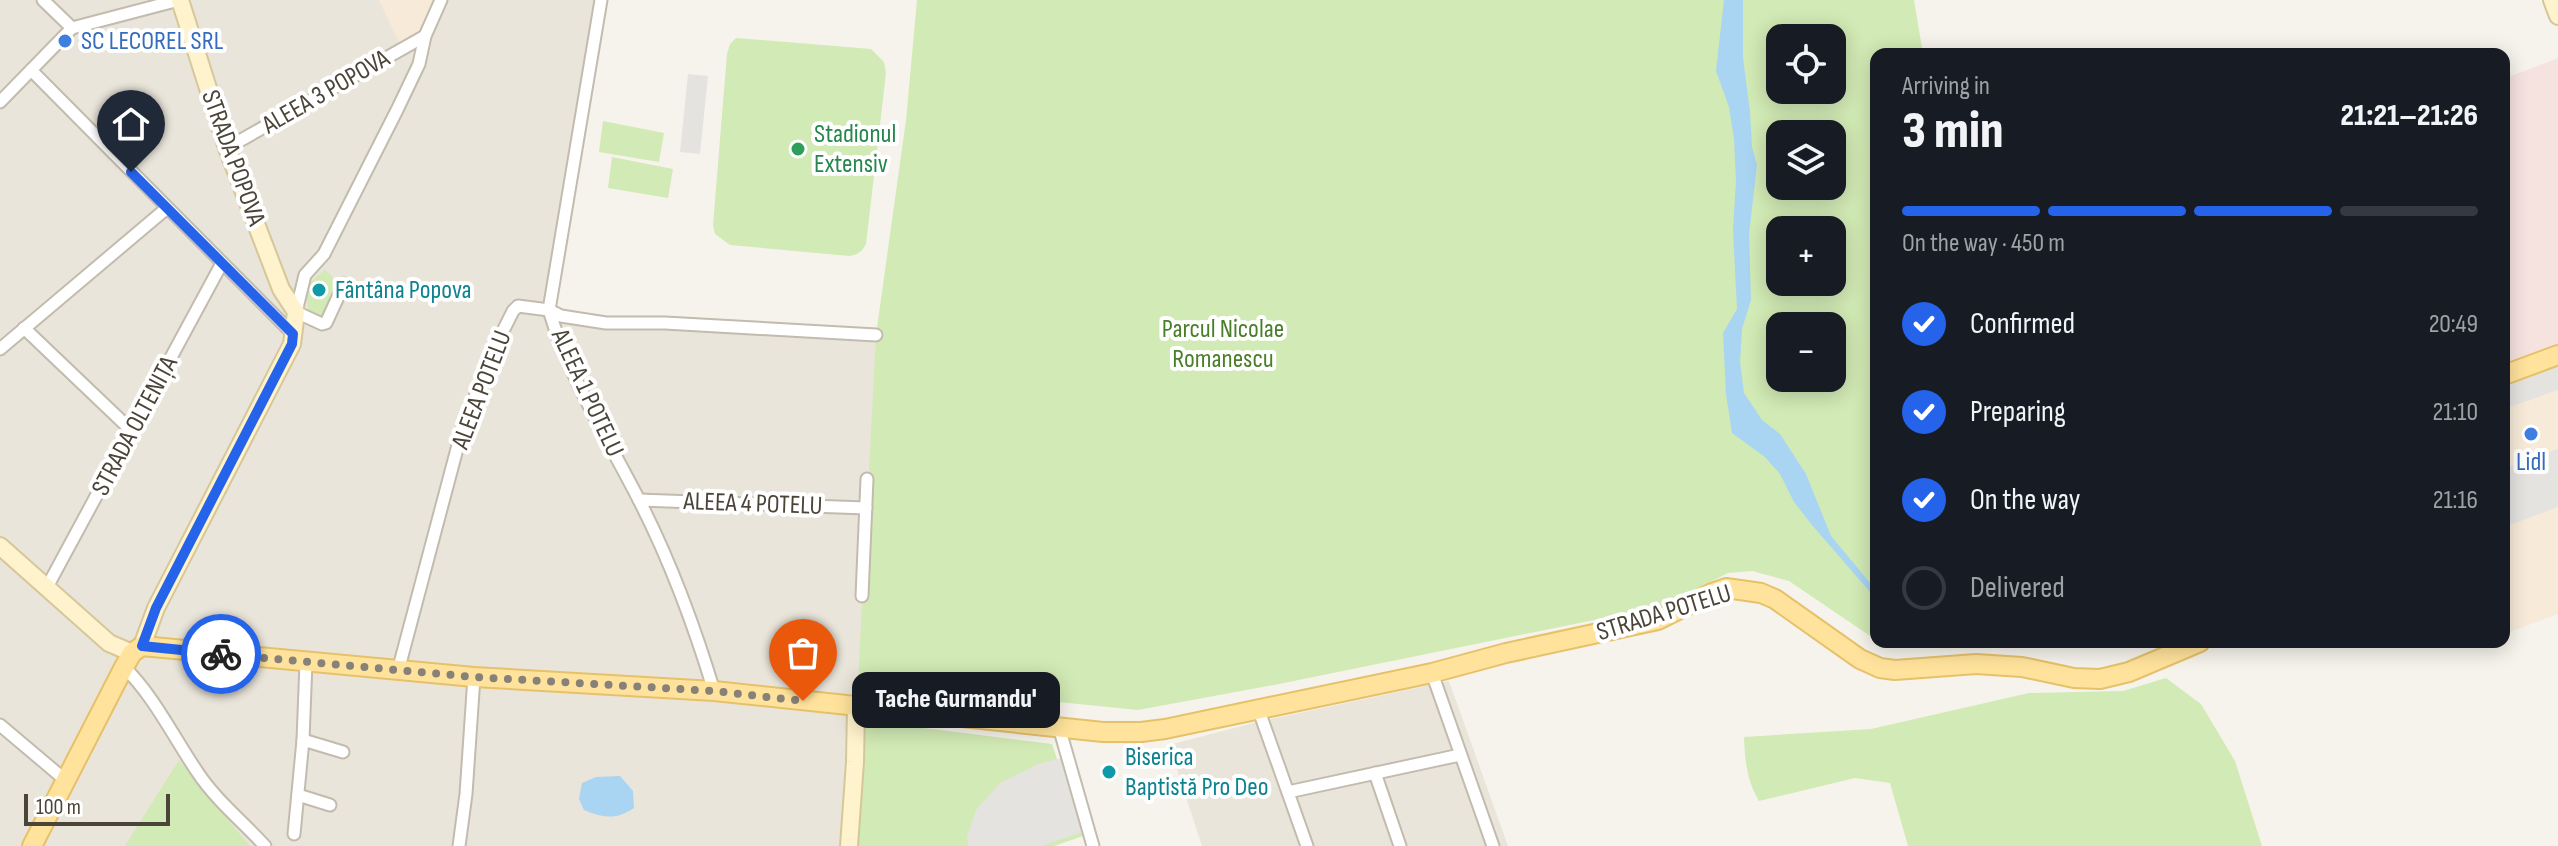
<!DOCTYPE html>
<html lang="en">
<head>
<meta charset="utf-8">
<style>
	body { margin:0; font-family:"Sofia Sans Condensed",sans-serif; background:#242831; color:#f1f3f6; height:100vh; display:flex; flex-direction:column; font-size:30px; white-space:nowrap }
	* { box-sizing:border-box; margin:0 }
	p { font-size:26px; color:#9ea1a6 }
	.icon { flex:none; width:44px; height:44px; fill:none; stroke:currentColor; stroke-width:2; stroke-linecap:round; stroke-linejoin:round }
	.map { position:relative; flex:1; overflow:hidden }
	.details { position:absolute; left:1870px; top:48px; width:640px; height:600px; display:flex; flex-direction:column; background:#171b24; border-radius:16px; box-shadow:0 4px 20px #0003 }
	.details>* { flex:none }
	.controls { position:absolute; left:1766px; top:24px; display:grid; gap:16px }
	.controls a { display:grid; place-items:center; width:80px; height:80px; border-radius:16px; background:#171b24; box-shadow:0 4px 20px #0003; font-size:40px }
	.scale { position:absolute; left:24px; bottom:20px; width:146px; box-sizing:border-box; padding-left:8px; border:4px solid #4b4439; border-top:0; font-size:22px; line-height:28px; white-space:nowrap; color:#4b4439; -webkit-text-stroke:6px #fff; paint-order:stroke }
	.pin { position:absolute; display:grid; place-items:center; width:68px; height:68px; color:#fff; margin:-82px -34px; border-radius:50% 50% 50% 0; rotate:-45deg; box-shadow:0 0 8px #0007 }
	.pin .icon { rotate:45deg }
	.courier { position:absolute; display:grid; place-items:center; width:80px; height:80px; margin:-40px; border:6px solid #2563eb; border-radius:50%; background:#fff; color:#222; box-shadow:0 2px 10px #0007 }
	.bubble { position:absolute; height:56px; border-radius:16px; background:#171b24; box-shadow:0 4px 20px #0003; font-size:26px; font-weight:800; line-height:56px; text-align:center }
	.head em { font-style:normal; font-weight:800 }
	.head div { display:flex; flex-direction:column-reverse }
	.head { display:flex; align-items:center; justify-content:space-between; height:136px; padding:0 32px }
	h1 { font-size:52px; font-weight:800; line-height:60px }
	.bar { display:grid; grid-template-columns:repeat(4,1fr); gap:12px 8px; align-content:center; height:96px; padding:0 32px }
	.bar i { height:10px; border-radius:6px; background:#363941 }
	.bar .on { background:#2563eb }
	.bar p { grid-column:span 4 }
	ol { padding:0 32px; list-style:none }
	li { display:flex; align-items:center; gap:24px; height:88px }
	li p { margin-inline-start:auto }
	li .icon { padding:8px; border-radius:50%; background:#2563eb; color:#fff; stroke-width:4 }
	li:last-child { color:#9ea1a6 }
	li i { width:44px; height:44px; border:4px solid #363941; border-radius:50% }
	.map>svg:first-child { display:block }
	.residential { fill:#eae5da }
	.commercial { fill:#f7ead8 }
	.medical { fill:#f6e3e0 }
	.green { fill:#d2eab5; fill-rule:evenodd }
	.parking { fill:#e5e3e0 }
	.water { fill:#a9d4f2 }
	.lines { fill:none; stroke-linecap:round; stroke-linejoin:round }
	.street-casing { stroke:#c2bbae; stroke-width:15 }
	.secondary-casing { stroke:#d6c79b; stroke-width:20 }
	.primary-casing { stroke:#e6c16a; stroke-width:22 }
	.street { stroke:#fff; stroke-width:11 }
	.secondary { stroke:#fff3cd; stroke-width:16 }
	.primary { stroke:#ffe39c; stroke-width:18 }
	.done { stroke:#878178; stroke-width:8; stroke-dasharray:0 14.4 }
	.route { stroke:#2563eb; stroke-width:10 }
	.shop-dot { fill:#3f7fe0; stroke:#fff; stroke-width:3 }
	.leisure-dot { fill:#2e9e5b; stroke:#fff; stroke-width:3 }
	.culture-dot { fill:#0f9aa8; stroke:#fff; stroke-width:3 }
	.labels { text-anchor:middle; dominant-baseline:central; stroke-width:8; stroke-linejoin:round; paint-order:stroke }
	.shop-label { font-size:26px; fill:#366cbe; stroke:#fff; text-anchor:start }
	.street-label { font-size:26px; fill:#4b4439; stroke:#fff }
	.leisure-label { font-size:26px; fill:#27864d; stroke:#fff; text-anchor:start }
	.culture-label { font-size:26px; fill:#0d838f; stroke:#fff; text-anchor:start }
	.park-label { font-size:26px; fill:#4a7f2a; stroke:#fff }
</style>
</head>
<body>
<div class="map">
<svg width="2558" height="846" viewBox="0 0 2558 846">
	<rect width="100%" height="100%" fill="#f6f3ec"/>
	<g class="residential">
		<path d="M0 0H379L400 42 419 31 433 0H599L549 315 876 335 870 508 858 682 860 720 859 822 855 846H0Z"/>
		<path d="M1449 681 1508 846H1202L1169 745 1257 722Z"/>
	</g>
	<g class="commercial">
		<path d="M379 0H433L419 31 399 42Z"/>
		<path d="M2558 363V614L2504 634V383Z"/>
	</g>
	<path class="medical" d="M2504 58 2511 76 2558 58V346L2504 366Z"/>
	<g class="green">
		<path d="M917 0H1914L1923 54H1876V640L1789 581 1752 571 1728 573 1663 606 1274 685 1138 710 858 682 876 335 906 120ZM1780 38H1832V90H1780ZM1780 134H1832V186H1780ZM1780 230H1832V282H1780ZM1780 326H1832V378H1780Z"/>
		<path d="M736 38 871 49 884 62 886 73 866 244C862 252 858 254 850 256L730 245 715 234 713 225 727 54 730 44Z"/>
		<path d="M603 121 664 133 659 162 599 152Z"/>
		<path d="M612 157 673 169 668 198 608 188Z"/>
		<path d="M325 270 332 276 337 291 322 320 309 314C306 289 303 286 325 270Z"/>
		<path d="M2166 678 2201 704 2235 761 2262 846H1908L1890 783 1855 778 1759 801C1747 781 1745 761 1744 737L1871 729 2029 693 2123 691Z"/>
		<path d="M860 720 1052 744 1083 836 1054 846H856L859 822Z"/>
		<path d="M179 760 250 846H125Z"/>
	</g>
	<g class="parking">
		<path d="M688 74 708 76 700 154 680 152Z"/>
		<path d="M2558 364V390L2504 409V384Z"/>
		<path d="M2558 449V507L2504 527V468Z"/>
		<path d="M1062 758 1083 832 1041 846H968L967 837 976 810 1000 783 1038 764Z"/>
	</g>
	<g class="water">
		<path d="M1724 0H1743V58L1750 112 1752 147 1757 165 1749 234 1751 300 1742 329 1740 362 1744 393 1762 420 1780 434 1806 474 1831 536 1876 590V599L1812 525 1794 502 1780 474 1765 457 1732 433 1726 394 1723 333 1737 309 1733 230 1736 181 1734 139 1729 107 1716 71Z"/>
		<path d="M620 776 633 791 634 808C617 820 603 818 584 810L579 799 582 783 596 777Z"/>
	</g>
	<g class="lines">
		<defs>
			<g id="street">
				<path d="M43 0 72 28"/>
				<path d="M601 0 549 310C569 377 606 436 638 498 670 560 694 625 714 691"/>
				<path d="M31 70 293 334"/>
				<path d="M0 102 72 28 179 0"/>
				<path d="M227 148 425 36"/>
				<path d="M344 284 326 323 322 324 296 312 305 275 324 254 397 110 419 64 425 36 441 0"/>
				<path d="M24 328 132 431"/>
				<path d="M0 349 167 208"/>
				<path d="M639 500 866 508"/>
				<path d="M46 589 222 263"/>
				<path d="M862 596 867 479"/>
				<path d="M124 667C154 696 174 738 198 773 216 800 243 822 265 846"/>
				<path d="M398 671 462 430 493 351 513 311 518 306 549 310 561 316 606 323H665L876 335"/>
				<path d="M1432 673 1493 846"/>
				<path d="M1259 711 1307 846"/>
				<path d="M0 725 64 779"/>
				<path d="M1059 727 1093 846"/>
				<path d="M303 740 343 752"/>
				<path d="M1375 773 1400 846"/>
				<path d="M1288 792 1460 755"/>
				<path d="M298 795 330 805"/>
				<path d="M294 834 303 740 306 662"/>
				<path d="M459 846 466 794 474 677"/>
			</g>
			<g id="secondary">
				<path d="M2552 0 2558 16"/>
				<path d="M0 546 109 643 132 653"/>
				<path d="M142 646 156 608 292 344 296 312 281 289 227 148 180 0"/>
				<path d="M849 846 855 762 856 707"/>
			</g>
			<g id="primary">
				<path d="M2504 375 2558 355"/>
				<path d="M32 846 124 667 132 653 142 646 474 677 714 691 1103 732H1141L1165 729 1432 673 1506 653 1658 620 1712 593 1726 588 1761 593 1775 599 1860 659 1880 668 1895 670 1976 664 2022 667 2074 678 2100 679 2129 672 2200 642"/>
			</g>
		</defs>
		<use href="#street" class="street-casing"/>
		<use href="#secondary" class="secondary-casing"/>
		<use href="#primary" class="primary-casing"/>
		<use href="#street" class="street"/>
		<use href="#secondary" class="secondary"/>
		<use href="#primary" class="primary"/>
	</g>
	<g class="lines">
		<path class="done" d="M221 654 474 677 714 691 803 701"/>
		<path class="route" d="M131 172 293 334 292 344 156 608 142 646 221 654"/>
	</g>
	<g class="shop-dot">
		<circle cx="65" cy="41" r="8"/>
		<circle cx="2531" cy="434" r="8"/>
	</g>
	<circle class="leisure-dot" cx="798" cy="149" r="8"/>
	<g class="culture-dot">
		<circle cx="319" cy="290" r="8"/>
		<circle cx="1109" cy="772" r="8"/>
	</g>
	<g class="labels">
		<g class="shop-label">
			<text x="81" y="41">SC LECOREL SRL</text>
			<text x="2531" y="462" text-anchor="middle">Lidl</text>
		</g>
		<g class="street-label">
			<text transform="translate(326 92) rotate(-30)">ALEEA 3 POPOVA</text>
			<text transform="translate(233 158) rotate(70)">STRADA POPOVA</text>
			<text transform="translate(482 390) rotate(-69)">ALEEA POTELU</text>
			<text transform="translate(587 393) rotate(65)">ALEEA 1 POTELU</text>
			<text transform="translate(135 426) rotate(-62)">STRADA OLTENIȚA</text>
			<text transform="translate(753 504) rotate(2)">ALEEA 4 POTELU</text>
			<text transform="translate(1664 613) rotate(-17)">STRADA POTELU</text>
		</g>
		<g class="leisure-label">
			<text x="814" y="134">Stadionul<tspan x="814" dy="30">Extensiv</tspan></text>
		</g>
		<g class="culture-label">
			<text x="335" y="290">Fântâna Popova</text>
			<text x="1125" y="757">Biserica<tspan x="1125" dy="30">Baptistă Pro Deo</tspan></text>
		</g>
		<g class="park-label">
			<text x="1223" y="329">Parcul Nicolae<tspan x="1223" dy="30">Romanescu</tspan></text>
		</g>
	</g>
</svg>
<div class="controls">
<a><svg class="icon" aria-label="locate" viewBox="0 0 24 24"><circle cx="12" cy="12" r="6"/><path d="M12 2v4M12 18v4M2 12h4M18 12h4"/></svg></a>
<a><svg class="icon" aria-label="layers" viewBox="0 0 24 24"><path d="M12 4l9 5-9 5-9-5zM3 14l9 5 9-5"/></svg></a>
<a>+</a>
<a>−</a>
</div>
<div class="scale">100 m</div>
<div class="pin" style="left:803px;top:701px;background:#ea580c"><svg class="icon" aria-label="bag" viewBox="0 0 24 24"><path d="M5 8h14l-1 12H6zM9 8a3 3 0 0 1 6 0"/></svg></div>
<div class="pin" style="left:131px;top:172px;background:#1f2937"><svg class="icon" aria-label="home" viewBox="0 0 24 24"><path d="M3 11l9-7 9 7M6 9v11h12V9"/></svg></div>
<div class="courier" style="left:221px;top:654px"><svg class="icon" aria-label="bike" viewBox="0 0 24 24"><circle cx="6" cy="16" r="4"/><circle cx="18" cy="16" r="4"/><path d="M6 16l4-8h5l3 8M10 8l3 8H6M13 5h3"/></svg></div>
<div class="bubble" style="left:852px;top:672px;width:208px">Tache Gurmandu'</div>
<section class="details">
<div class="head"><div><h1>3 min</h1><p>Arriving in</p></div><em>21:21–21:26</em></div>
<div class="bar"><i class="on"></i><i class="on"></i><i class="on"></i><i></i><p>On the way · 450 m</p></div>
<ol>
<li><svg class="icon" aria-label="check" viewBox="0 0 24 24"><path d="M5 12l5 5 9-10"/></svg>Confirmed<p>20:49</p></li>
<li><svg class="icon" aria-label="check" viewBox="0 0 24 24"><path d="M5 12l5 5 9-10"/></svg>Preparing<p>21:10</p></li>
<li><svg class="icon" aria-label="check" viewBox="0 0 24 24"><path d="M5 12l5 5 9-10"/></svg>On the way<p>21:16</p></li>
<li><i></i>Delivered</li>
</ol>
</section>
</div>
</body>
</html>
